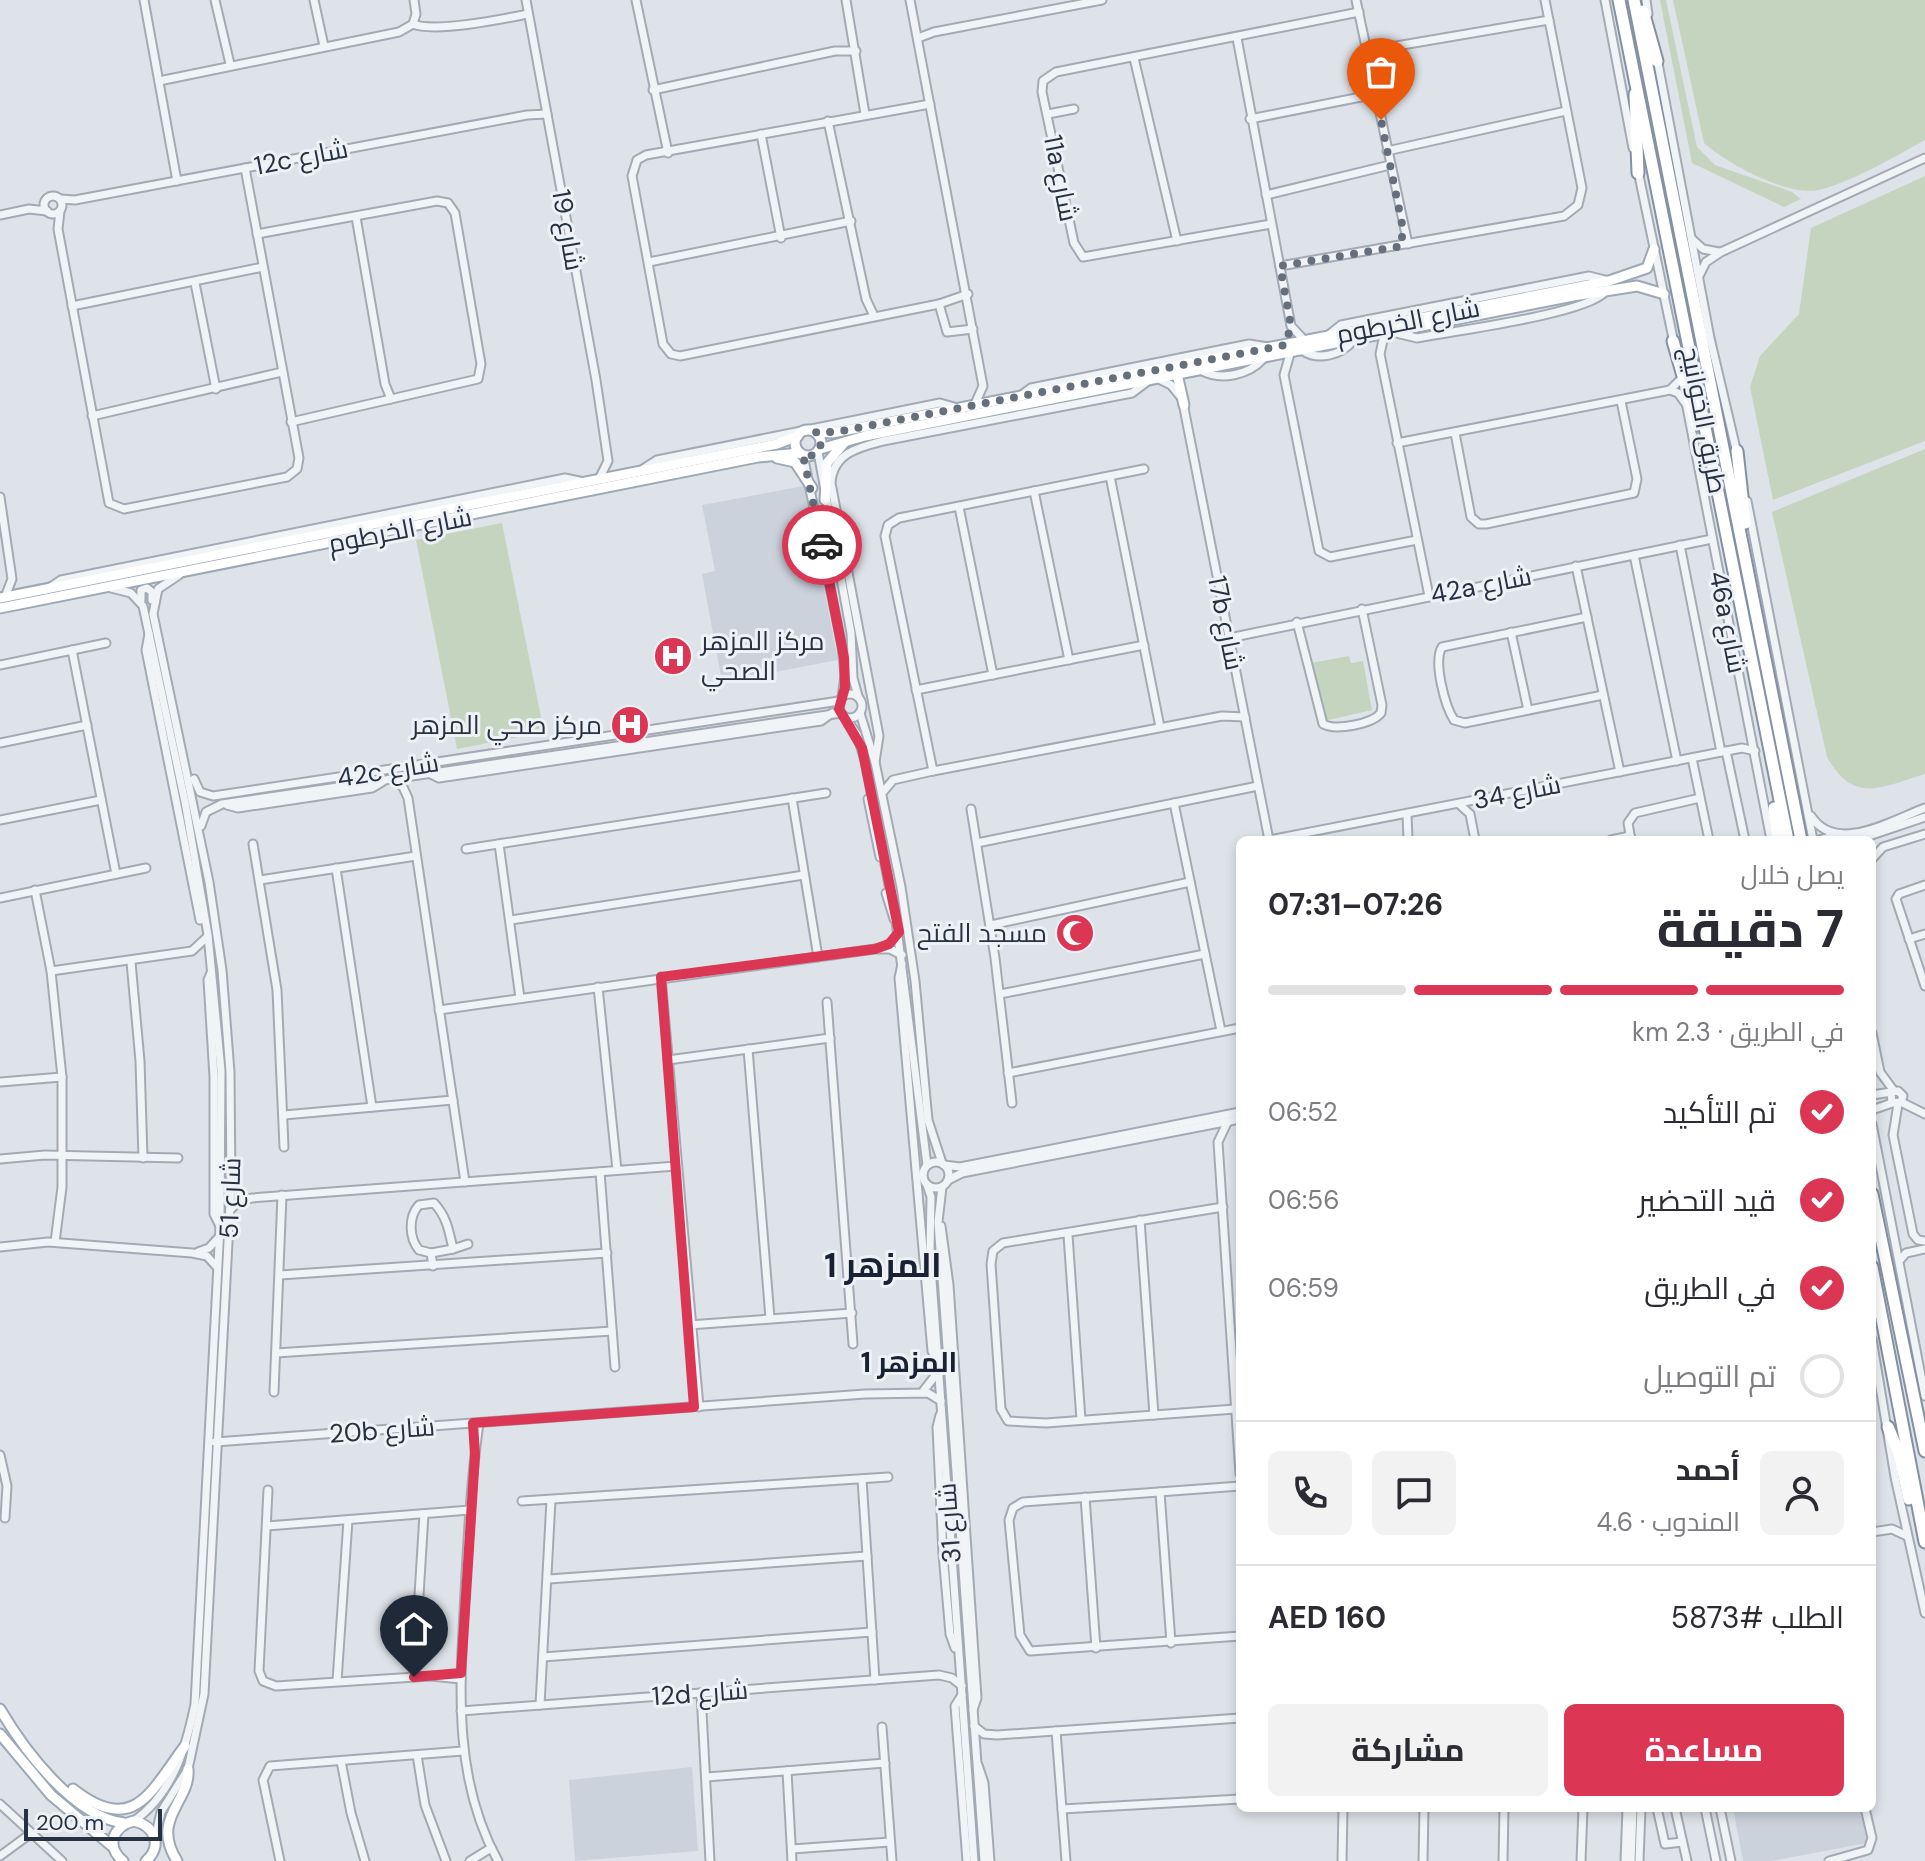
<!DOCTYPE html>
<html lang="ar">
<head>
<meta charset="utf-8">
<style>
	body { margin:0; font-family:"DM Sans",Cairo,sans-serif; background:#f2f2f3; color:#2b2b33; direction:rtl; height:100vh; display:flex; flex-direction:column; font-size:30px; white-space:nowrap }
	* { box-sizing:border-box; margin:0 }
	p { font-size:26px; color:#7c7c81 }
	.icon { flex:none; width:44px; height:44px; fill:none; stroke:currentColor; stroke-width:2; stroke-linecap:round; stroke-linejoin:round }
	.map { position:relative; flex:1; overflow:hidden; direction:ltr }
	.sheet { position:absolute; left:1236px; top:836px; width:640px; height:976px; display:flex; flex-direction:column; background:#fff; border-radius:12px; box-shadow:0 4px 12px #0003; direction:rtl }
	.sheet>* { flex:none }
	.scale { position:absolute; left:24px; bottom:20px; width:138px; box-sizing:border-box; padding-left:8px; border:4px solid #263142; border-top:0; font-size:22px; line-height:28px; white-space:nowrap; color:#263142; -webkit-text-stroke:6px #eef2f7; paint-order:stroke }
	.pin { position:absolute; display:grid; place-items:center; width:68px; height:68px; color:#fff; margin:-82px -34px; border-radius:50% 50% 50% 0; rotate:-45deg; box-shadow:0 0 8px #0007 }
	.pin .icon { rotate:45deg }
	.courier { position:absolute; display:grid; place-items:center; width:80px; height:80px; margin:-40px; border:6px solid #dc3655; border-radius:50%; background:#fff; color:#222; box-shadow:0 2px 10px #0007 }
	.overview em { font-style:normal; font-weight:700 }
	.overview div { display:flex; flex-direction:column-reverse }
	.overview { display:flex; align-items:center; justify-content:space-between; height:136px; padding:0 32px }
	h1 { font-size:52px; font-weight:700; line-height:60px }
	.bar { display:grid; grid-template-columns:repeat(4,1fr); gap:12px 8px; align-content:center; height:96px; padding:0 32px }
	.bar i { height:10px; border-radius:6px; background:#e1e1e2 }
	.bar .active { background:#dc3655 }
	.bar p { grid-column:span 4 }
	.line { display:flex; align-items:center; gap:20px; padding:0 32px; border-top:2px solid #e1e1e2 }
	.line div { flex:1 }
	.round { display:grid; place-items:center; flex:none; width:84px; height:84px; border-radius:12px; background:#f2f2f3 }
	ol { padding:0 32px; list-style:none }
	li { display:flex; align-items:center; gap:24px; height:88px }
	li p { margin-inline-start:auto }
	li .icon { padding:8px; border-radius:50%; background:#dc3655; color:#fff; stroke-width:4 }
	li:last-child { color:#7c7c81 }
	li i { width:44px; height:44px; border:4px solid #e1e1e2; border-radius:50% }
	.action { display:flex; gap:16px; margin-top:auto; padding:16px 32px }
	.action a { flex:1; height:92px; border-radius:12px; background:#dc3655; color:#fff; font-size:32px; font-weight:700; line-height:92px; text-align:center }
	.action a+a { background:#f2f2f3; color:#2b2b33 }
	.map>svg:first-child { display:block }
	.built { fill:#ccd2dc }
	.green { fill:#c5d4be }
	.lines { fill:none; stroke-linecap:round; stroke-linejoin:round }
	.minor-casing { stroke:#a3aab4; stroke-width:11 }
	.major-casing { stroke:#9ca8b6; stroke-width:13 }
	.highway-casing { stroke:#8491a2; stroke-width:15 }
	.minor { stroke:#f1f4f7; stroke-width:7 }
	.major { stroke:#fff; stroke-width:9 }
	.highway { stroke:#fff; stroke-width:11 }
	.done { stroke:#666f7c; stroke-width:8; stroke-dasharray:0 14.4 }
	.route { stroke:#dc3655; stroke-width:10 }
	.labels { text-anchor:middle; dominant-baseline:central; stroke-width:6; stroke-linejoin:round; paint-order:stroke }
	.street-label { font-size:26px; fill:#263142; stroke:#eef2f7 }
	.poi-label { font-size:26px; fill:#263142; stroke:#eef2f7; text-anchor:end }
	.neighbourhood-label { font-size:28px; font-weight:bold; fill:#182233; stroke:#eef2f7 }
	.district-label { font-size:34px; font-weight:bold; fill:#182233; stroke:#eef2f7 }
</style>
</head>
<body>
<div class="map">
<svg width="1925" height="1861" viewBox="0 0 1925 1861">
	<rect width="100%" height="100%" fill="#dee3e9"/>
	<g class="built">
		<path d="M804 486 838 660 722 682 702 574 715 571 702 505Z"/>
		<path d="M692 1767 698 1851 575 1861 569 1780Z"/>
		<path d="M1733 1808H1861L1867 1843 1771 1861H1743Z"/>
	</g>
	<g class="green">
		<path d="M1660 0H1666L1697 147 1715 165 1792 192 1801 199 1784 207 1692 163Z"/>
		<path d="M1673 0H1925V140C1894 157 1857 179 1823 189 1790 199 1728 164 1704 143Z"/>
		<path d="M1925 176V441L1773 500 1750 387 1760 356 1799 314 1811 228Z"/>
		<path d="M1925 449V774C1881 787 1854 805 1827 757L1772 512Z"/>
		<path d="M502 523 544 732 457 749 416 540Z"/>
		<path d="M1349 656 1351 663 1363 661 1372 710 1324 721 1311 663Z"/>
	</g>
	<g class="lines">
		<defs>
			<g id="minor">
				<path d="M144 0 177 181"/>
				<path d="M215 0 230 64"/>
				<path d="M314 0 324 46"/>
				<path d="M526 0 596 380 608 461 599 479"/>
				<path d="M636 0 668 153"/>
				<path d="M846 0 865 114"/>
				<path d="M910 0 983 386 975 404"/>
				<path d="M1356 0 1408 244"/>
				<path d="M1605 0 1633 148"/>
				<path d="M1646 0 1648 14"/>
				<path d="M413 24C435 33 503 19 528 14"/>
				<path d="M413 24 416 14 414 0"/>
				<path d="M918 38 934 32 1102 0"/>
				<path d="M1237 38 1291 326 1304 340"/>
				<path d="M1367 51 1549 20"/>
				<path d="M1134 58 1177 241"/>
				<path d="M1657 58 1710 338 1737 453"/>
				<path d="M159 81 399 32 413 24"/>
				<path d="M653 90 835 51H856"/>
				<path d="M930 104 646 155 637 160 632 176 663 344 671 354 680 356 939 304 968 294"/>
				<path d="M1048 114 1074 109"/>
				<path d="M1250 119 1376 94"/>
				<path d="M828 121 866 299 874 316"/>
				<path d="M761 134 781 238"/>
				<path d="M1387 151 1566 111"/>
				<path d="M1638 171 1674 343"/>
				<path d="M1266 195 1390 165"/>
				<circle cx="53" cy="205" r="9"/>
				<path d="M60 199 75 200 527 115 547 114"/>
				<path d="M60 211 58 229 109 503 124 509 287 477 297 469 299 458 245 168"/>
				<path d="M0 215 29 209 47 211"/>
				<path d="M356 217 385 384 391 399"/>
				<path d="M1271 224 1083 257 1074 243 1042 92 1043 81 1056 72 1359 12"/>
				<path d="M257 234 437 201 448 203 455 213 481 364 478 379 291 422"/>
				<path d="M1692 239 1703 249 1719 252"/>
				<path d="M649 262 851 221"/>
				<path d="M1280 266 1564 216 1578 205 1582 188 1545 0"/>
				<path d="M1699 276 1706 262 1721 252 1925 158"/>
				<path d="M195 283 216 389"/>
				<path d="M939 304 947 332 973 329"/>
				<path d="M72 306 263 267"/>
				<path d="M1396 333 1417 338C1453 331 1586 314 1605 292"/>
				<path d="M1390 334 1383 340 1380 354 1429 596"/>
				<path d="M1326 337 1341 325 1589 276 1609 281"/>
				<path d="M1303 351C1319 361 1341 355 1353 341"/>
				<path d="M1290 354 1284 375 1319 551 1330 557 1417 540"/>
				<path d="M1202 371C1221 381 1249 375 1263 359"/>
				<path d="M1159 379 1171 385 1180 396"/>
				<path d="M1670 390 1678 393 1686 404"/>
				<path d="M1020 396 1031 388 1249 344 1268 347"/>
				<path d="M1686 402 1771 840"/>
				<path d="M1183 403 1269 840"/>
				<path d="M92 416 282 372"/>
				<path d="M1455 433 1471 517 1479 524H1486L1634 493 1637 479 1621 401"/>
				<path d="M1397 443 1670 390 1681 379"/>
				<path d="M818 452 851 633 853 678 858 696"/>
				<path d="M803 455 842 646 845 675 842 697"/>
				<path d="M643 469 657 460 940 403 958 408"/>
				<path d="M1110 476 1160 727"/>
				<path d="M1034 491 1069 660"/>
				<path d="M0 497 12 579 5 597"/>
				<path d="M1747 501 1813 840"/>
				<path d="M959 507 993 675"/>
				<path d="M1680 545 1721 752"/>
				<path d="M1634 555 1677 761"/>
				<path d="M1576 566 1620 772"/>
				<path d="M111 588 131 593 143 606 185 802 208 935 221 1070 220 1226 195 1704C186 1748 173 1793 134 1821"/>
				<path d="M46 590 61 580 565 478 584 482"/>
				<path d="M141 600V590L147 588 152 592V600"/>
				<path d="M1587 617 1442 647C1433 662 1445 706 1454 720L1465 723 1603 695"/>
				<path d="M1297 622 1323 724C1336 731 1372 724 1381 713L1382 705 1362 609"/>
				<path d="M1511 632 1528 710"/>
				<path d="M149 634 146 650 200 920"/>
				<path d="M1229 638 1712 539"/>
				<path d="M72 650 116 874"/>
				<path d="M0 665 106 643"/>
				<path d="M916 690 1144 645"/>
				<circle cx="850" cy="706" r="12"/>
				<path d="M860 713 875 762 901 887 915 981 928 1120 942 1163"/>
				<path d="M844 716 857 734 865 761 896 921 927 1165"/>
				<path d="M0 743 87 725"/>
				<path d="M1726 751 1745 840"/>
				<path d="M1692 758 1709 840"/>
				<path d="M875 762 879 736 831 483C833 453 859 447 883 441L1132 393 1148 381"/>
				<path d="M933 771 885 536 888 525 899 518 1144 469"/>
				<path d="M431 774 439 778 821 721 832 713"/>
				<path d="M194 779 200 792 213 796 839 701"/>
				<path d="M393 779 403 787 408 798 465 1182"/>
				<path d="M883 792 893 780 933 771 1222 716 1245 717"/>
				<path d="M792 798 818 957"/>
				<path d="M868 799 880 857"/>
				<path d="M1174 803 1221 1031"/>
				<path d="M1459 804 1470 814 1475 840"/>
				<path d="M227 805 238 808 372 788 382 782"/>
				<path d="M971 809 995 958 1012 1103"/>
				<path d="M1407 814 1408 840"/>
				<path d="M1811 816C1836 855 1892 820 1925 808"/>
				<path d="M0 820 101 800"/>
				<path d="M201 826 206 812 222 804 841 713"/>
				<path d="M1269 840 1742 748 1755 751"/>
				<path d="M1611 840 1630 836"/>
				<path d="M1631 840 1628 823 1635 813 1700 798"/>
				<path d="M1819 840 1833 836"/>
				<path d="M1857 840 1925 817"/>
				<path d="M977 843 1258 786"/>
				<path d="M253 844 277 990 284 1147"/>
				<path d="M499 844 520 998"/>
				<path d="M466 849 826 793"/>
				<path d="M1872 859 1883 847 1925 834"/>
				<path d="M336 868 372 1107"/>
				<path d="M260 880 416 856"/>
				<path d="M1925 885 1899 894 1896 899 1925 986"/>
				<path d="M35 890 51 971 62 1077V1187L55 1242"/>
				<path d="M886 893 894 919"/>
				<path d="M0 898 146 868"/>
				<path d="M511 920 804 875"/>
				<path d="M991 925 1190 882"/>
				<path d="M1909 939 1925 934"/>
				<path d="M131 962 140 1061 143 1158"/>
				<path d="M902 964 899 978 932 1351 937 1361"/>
				<path d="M51 971 192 951 207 937"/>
				<path d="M211 973 208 980 214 1077V1214L220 1226"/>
				<path d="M661 977 699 1407"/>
				<path d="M598 987 617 1170"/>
				<path d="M1000 994 1205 954"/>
				<path d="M827 1002 853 1344"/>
				<path d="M439 1010 875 949H890L902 955"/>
				<path d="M1872 1033 1880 1072 1894 1091"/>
				<path d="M748 1049 770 1318"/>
				<path d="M668 1060 830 1038"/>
				<path d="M1008 1073 1240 1028"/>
				<path d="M0 1082 62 1077"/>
				<path d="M1872 1095 1898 1091 1903 1096 1901 1102 1892 1103 1891 1093"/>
				<path d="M1901 1102 1925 1114"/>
				<path d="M1898 1104 1893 1135 1913 1234 1918 1240 1925 1241"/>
				<path d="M1872 1110 1892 1103"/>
				<path d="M284 1115 453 1100"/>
				<path d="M1228 1121 1218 1142 1240 1474"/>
				<path d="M1872 1124 1925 1396"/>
				<path d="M0 1159 45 1155 178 1158"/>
				<circle cx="936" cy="1175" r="13"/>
				<path d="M944 1165 960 1167 1240 1112"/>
				<path d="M600 1172 615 1367"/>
				<path d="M948 1180 962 1173 1240 1119"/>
				<path d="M927 1185 931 1197 930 1252 974 1861"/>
				<path d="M942 1187 938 1222 984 1861"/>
				<path d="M1223 1207 1003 1243 993 1251 991 1264 1001 1409 1008 1421 1046 1423 1235 1409"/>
				<path d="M230 1210 239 1201 252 1198 676 1166"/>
				<path d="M1140 1220 1154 1415"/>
				<path d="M941 1226 949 1285 977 1698 973 1710"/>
				<path d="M1068 1235 1081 1420"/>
				<path d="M0 1247 48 1242 192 1253 207 1256 216 1266"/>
				<path d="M198 1252 209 1248 219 1237"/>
				<path d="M431 1253 453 1249"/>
				<path d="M1900 1260 1906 1253 1925 1249"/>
				<path d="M433 1266 431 1253 419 1250C409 1238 408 1217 419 1205L434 1203C447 1217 449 1231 453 1249L468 1244"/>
				<path d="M280 1275 607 1253"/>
				<path d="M689 1325 852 1313"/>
				<path d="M1872 1339 1895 1477 1925 1613"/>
				<path d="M276 1353 612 1331"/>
				<path d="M924 1390 939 1371"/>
				<path d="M274 1392 282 1195"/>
				<path d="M940 1415 937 1427 943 1554 950 1634 955 1648"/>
				<path d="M479 1423C471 1480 468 1536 465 1593 460 1684 452 1778 498 1861"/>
				<path d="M215 1442 865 1394 928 1393 941 1401"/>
				<path d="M0 1455 7 1486 5 1518"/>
				<path d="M862 1479 875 1680"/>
				<path d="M1240 1486 1023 1502 1013 1508 1009 1520 1020 1635 1030 1651 1240 1636"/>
				<path d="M268 1490 259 1671 263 1681 276 1686 431 1676 461 1679"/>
				<path d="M1160 1492 1171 1643"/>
				<path d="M1085 1497 1096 1648"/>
				<path d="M522 1501 888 1477"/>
				<path d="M267 1526 470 1510"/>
				<path d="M1872 1532 1892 1529 1907 1536"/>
				<path d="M549 1579 867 1556"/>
				<path d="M543 1657 872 1632"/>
				<path d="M414 1677 424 1514"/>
				<path d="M337 1681 348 1520"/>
				<path d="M701 1693 710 1861"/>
				<path d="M962 1695 955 1706 967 1861"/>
				<path d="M540 1705 551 1500"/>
				<path d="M461 1711 939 1675 952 1678 962 1686"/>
				<path d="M974 1726 984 1734 997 1735 1240 1718"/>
				<path d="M882 1727 892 1861"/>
				<path d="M1056 1731 1066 1861"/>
				<path d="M417 1755 425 1805 446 1861"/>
				<path d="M341 1761 351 1813 365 1861"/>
				<path d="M978 1765 984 1783 990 1861"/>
				<path d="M787 1771 792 1861"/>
				<path d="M707 1777 885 1763"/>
				<path d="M0 1804 62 1861"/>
				<path d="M1657 1808 1665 1844 1682 1842"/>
				<path d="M1675 1808 1687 1861"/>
				<path d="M1705 1808 1716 1861"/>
				<path d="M1720 1808 1731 1861"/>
				<path d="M1062 1809 1240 1799"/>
				<path d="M155 1838 161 1812 188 1769 204 1694 231 1186 230 1072 222 970 209 882 153 614 158 589 179 575"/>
				<path d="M792 1849 890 1842"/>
				<path d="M0 1856 30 1834"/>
				<path d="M280 1861 263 1780 270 1766 463 1751"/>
				<path d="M470 1861 491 1848"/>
				<path d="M1342 1861 1343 1808"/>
				<path d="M1423 1861 1424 1808"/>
				<path d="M1503 1861 1504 1808"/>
				<path d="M1581 1861 1583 1808"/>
				<path d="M1625 1861 1627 1808"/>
				<path d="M1631 1861 1633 1808"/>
				<path d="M1639 1861 1641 1808"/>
				<path d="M1829 1861 1868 1850 1872 1838 1865 1808"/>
			</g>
			<g id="major">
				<path d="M1177 374 1184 405"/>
				<circle cx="808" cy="443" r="13"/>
				<path d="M816 432 832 433 1609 281 1647 268 1654 249"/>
				<path d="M820 449 865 436 1573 296 1637 286 1664 294"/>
				<path d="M777 458 795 462 812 488"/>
				<path d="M825 500 827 463 844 443"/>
				<path d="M0 598 777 444 798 436"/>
				<path d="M0 608 758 457 800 453"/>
				<path d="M0 1709C24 1750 74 1817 124 1823"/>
				<path d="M0 1734 51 1795 113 1847"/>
				<path d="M73 1789C134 1837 151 1791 185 1746"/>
				<path d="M123 1861C105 1846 113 1826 134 1821 155 1826 163 1846 146 1861"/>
				<path d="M177 1861C150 1818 191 1801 188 1769"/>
			</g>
			<g id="highway">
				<path d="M1619 0 1788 840"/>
				<path d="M1634 0 1801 840"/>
				<path d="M1643 11 1657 61"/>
				<path d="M1635 94 1638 173"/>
				<path d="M1673 341 1697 425"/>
				<path d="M1737 451 1745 523"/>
				<path d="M1774 808 1778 840"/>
				<path d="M1872 1194 1925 1451"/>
				<path d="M1872 1267 1925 1542"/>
				<path d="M1888 1427 1899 1453 1909 1499"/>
			</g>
		</defs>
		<use href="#minor" class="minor-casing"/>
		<use href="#major" class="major-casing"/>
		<use href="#highway" class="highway-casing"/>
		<use href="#minor" class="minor"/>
		<use href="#major" class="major"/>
		<use href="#highway" class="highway"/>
	</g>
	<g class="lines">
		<path class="done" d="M822 545 803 455 811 456 820 449 821 440 816 432H836L1285 345 1291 326 1280 266 1402 246V224L1381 120"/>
		<path class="route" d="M414 1677 461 1673 475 1455 473 1423 694 1407 661 977 875 949 889 944 899 932 862 748 839 709 845 687 844 658 822 545"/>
	</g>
	<defs>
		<symbol id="hospital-disc" viewBox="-11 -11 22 22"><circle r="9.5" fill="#dc3655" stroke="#eef2f7"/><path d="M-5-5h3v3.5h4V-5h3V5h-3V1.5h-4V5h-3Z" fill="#fff"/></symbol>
		<symbol id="mosque-disc" viewBox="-11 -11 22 22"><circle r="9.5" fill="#dc3655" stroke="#eef2f7"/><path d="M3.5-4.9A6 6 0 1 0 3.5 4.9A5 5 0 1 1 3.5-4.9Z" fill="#fff"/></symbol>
	</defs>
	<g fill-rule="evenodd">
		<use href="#hospital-disc" x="651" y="634" width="44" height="44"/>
		<use href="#hospital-disc" x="608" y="703" width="44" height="44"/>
		<use href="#mosque-disc" x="1053" y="911" width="44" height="44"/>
	</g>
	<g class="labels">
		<g class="street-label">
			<text transform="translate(301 157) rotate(-11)">12c شارع</text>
			<text transform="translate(1061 178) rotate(79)">11a شارع</text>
			<text transform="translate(568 230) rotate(80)">شارع 19</text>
			<text transform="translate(1408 321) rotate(-11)">شارع الخرطوم</text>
			<text transform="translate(1704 420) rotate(79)">طريق الخوانيج</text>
			<text transform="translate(400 530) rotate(-11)">شارع الخرطوم</text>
			<text transform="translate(1481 585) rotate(-11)">42a شارع</text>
			<text transform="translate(1728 622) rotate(79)">46a شارع</text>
			<text transform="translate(1226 623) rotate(79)">17b شارع</text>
			<text transform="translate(388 770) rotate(-9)">42c شارع</text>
			<text transform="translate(1517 792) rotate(-11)">شارع 34</text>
			<text transform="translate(230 1198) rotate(-88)">شارع 51</text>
			<text transform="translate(382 1430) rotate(-4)">20b شارع</text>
			<text transform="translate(949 1523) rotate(-94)">شارع 31</text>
			<text transform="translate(700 1693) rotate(-4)">12d شارع</text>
		</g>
		<g class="poi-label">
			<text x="701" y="641" text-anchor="start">مركز المزهر<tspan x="701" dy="30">الصحي</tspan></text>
			<text x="602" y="725">مركز صحي المزهر</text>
			<text x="1047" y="933">مسجد الفتح</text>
		</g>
		<g class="neighbourhood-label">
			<text x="909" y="1362">المزهر 1</text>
		</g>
		<g class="district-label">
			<text x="883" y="1265">المزهر 1</text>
		</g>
	</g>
</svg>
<div class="scale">200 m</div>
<div class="pin" style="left:1381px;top:120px;background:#ea580c"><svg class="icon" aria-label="bag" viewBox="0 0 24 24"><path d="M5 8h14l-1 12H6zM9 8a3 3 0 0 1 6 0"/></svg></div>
<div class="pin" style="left:414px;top:1677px;background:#1f2937"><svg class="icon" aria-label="home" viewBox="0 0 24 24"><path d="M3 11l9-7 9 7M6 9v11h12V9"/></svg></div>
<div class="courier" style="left:822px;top:545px"><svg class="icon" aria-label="car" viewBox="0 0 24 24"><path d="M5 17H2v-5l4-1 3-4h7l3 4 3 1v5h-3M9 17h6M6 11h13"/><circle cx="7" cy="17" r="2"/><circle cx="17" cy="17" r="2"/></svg></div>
<section class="sheet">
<div class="overview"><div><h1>7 دقيقة</h1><p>يصل خلال</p></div><em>07:26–07:31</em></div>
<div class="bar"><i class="active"></i><i class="active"></i><i class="active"></i><i></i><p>في الطريق · 2.3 km</p></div>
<ol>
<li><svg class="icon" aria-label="check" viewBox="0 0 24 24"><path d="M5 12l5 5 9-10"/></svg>تم التأكيد<p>06:52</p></li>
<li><svg class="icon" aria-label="check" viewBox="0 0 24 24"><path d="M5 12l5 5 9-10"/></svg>قيد التحضير<p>06:56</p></li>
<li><svg class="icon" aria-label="check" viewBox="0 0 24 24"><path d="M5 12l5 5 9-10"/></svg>في الطريق<p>06:59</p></li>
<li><i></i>تم التوصيل</li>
</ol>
<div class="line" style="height:144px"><a class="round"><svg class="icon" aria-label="person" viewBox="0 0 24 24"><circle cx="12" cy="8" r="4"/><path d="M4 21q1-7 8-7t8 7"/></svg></a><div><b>أحمد</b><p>المندوب · 4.6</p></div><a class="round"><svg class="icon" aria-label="chat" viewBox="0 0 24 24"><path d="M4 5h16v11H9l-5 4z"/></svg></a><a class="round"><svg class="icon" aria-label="phone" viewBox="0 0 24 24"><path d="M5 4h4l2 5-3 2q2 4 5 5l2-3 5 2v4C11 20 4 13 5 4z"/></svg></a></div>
<div class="line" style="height:104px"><div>الطلب #5873</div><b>AED 160</b></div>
<div class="action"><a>مساعدة</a><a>مشاركة</a></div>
</section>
</div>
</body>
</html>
